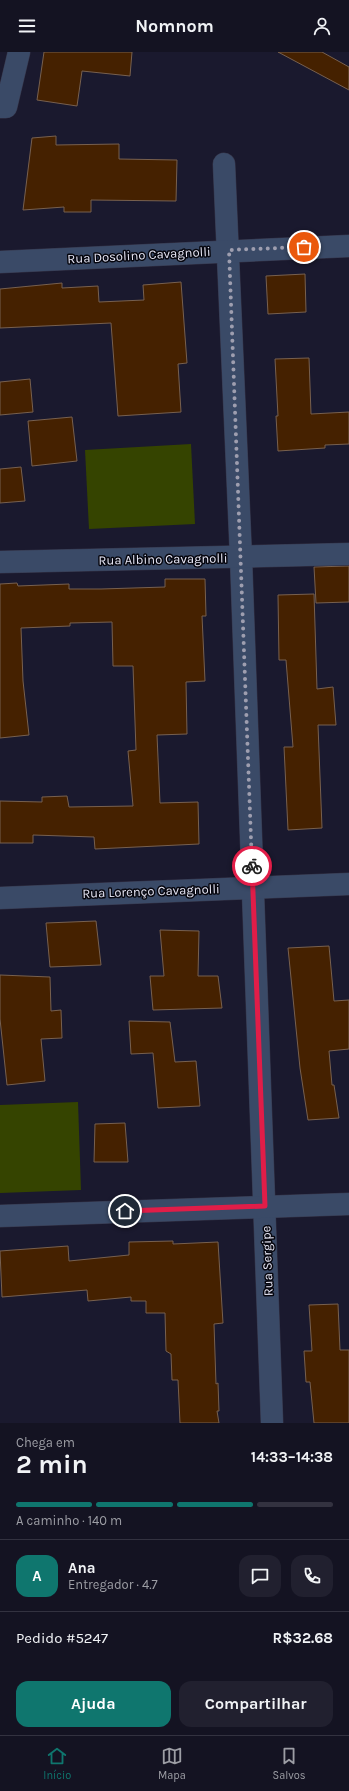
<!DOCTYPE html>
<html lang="pt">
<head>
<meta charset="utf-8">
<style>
	body { margin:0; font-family:Karla,sans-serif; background:#21202f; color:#f1f3f6; height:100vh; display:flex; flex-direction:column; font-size:15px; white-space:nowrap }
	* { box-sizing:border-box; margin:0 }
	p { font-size:13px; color:#9d9ea5 }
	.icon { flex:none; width:22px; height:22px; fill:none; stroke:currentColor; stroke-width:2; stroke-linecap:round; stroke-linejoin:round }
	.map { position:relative; height:1371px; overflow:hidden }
	.drawer { display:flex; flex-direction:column; background:#141322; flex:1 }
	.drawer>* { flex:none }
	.pin { position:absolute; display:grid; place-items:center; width:34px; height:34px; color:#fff; margin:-17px; border:2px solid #fff; border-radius:50%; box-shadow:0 1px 4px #0007 }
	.courier { position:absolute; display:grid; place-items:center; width:40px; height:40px; margin:-20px; border:3px solid #e11d48; border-radius:50%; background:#fff; color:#222; box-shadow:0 1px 5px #0007 }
	.head em { font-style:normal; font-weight:700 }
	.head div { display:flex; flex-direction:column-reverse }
	.head { display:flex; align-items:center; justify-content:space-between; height:68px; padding:0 16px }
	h1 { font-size:26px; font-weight:700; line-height:30px }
	.bar { display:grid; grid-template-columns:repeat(4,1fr); gap:6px 4px; align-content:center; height:48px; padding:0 16px }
	.bar i { height:5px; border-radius:3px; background:#333240 }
	.bar .active { background:#0f766e }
	.bar p { grid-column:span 4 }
	.line { display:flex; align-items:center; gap:10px; padding:0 16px; border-top:1px solid #333240 }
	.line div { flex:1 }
	.round { display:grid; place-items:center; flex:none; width:42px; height:42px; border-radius:12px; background:#21202f }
	.button { display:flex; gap:8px; margin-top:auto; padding:8px 16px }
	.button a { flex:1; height:46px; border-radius:12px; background:#0f766e; color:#fff; font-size:16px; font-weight:700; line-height:46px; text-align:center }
	.button a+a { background:#21202f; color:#f1f3f6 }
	header { display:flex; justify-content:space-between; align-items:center; height:52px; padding:0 16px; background:#141322; font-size:18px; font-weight:700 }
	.menu { display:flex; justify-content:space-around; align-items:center; height:56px; border-top:1px solid #333240; background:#141322; font-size:11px; color:#9d9ea5 }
	.menu a { display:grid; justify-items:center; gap:2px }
	.menu .active { color:#0f766e }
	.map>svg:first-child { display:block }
	.green { fill:#354400 }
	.building { fill:#452100; stroke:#77604f }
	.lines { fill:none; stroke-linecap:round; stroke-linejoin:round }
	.street-casing { stroke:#36364a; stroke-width:23 }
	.street { stroke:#3a4a67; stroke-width:22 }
	.done { stroke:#9e9eaf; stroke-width:4; stroke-dasharray:0 7.2 }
	.route { stroke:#e11d48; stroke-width:5 }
	.labels { text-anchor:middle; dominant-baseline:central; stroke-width:3; stroke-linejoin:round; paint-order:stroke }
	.street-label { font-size:13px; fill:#e5e5f4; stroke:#06060e }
</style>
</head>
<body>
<header><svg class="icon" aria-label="menu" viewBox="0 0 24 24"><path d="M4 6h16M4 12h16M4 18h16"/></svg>Nomnom<svg class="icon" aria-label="person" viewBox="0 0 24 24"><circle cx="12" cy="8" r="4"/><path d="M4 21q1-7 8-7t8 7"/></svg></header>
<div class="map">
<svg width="349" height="1371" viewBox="0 0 349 1371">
	<rect width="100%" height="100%" fill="#1a192e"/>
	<g class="green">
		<path d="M191 392 195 472 89 477 85 398Z"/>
		<path d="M78 1050 81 1138 0 1141V1053Z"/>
	</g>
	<g class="building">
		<path d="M44 0H132L130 24 82 19 77 54 37 48Z"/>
		<path d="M278 0H322L349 15V38Z"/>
		<path d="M56 84V93L119 92V107L177 108 176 149 91 148V160H64V155L23 158 32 86Z"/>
		<path d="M305 222 306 260 268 262 266 224Z"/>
		<path d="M181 230 187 311 178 312 181 360 118 364 111 271 0 276V237L62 231V236L98 234 99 250 144 248 143 233Z"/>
		<path d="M309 306 311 362 349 360V392L325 393V396L278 399 276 364H278L275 307Z"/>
		<path d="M30 327 33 360 0 363V330Z"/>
		<path d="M72 365 77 409 32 414 28 369Z"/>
		<path d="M21 415 25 449 0 451V417Z"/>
		<path d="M349 514V550L316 551 314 515Z"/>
		<path d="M165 527H205L206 564H202L205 629 186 630 187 682 157 683 160 751 198 750 199 792 95 797 94 785 33 783V791H0V749L42 750V745L67 744 69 755 133 754 128 699 136 698 133 614H113L112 570 70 571V574L21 576 23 629 29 683 0 686V532L17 531 18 534 69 532V537H101L165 535Z"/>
		<path d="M314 542 317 637 333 635 336 673H318L322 776 288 778 284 695H293L286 608H279L278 543Z"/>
		<path d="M96 869 101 913 50 915 46 871Z"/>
		<path d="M160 878 199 879 198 924H218L222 956 153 958 150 924H164Z"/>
		<path d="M329 894 334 949 349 948V997L329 999 332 1033H334L339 1066 308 1068 300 1016 288 896Z"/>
		<path d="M0 923 50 925 51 959 61 958 62 986 41 987 45 1029 7 1033 0 967Z"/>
		<path d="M129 969 170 970 175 1010 196 1009 200 1054 158 1056 153 1001 131 1002Z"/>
		<path d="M125 1071 128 1110H94L95 1072Z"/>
		<path d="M173 1189V1192L218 1190 223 1271 214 1272 216 1332 218 1331 219 1359H217L219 1371H180L178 1328H172L171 1302 166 1299 165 1261H146V1249H131V1245L88 1249 87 1238 2 1245 0 1199 68 1194 69 1209 129 1203V1190Z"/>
		<path d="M338 1252 340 1298H349V1371H314L310 1330H306L304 1299H312L309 1253Z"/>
	</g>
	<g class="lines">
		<defs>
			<g id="street">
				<path d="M0 55H6L19 0"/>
				<path d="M224 112 241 506 272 1371"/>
				<path d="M0 210 349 194"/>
				<path d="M0 510 349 502"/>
				<path d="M0 846 349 832"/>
				<path d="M0 1164 349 1152"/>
			</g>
		</defs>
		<use href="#street" class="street-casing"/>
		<use href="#street" class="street"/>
	</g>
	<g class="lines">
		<path class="done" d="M252 814 229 198 304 195"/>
		<path class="route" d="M125 1159 265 1154 252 814"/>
	</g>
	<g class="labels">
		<g class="street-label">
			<text transform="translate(139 203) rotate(-3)">Rua Dosolino Cavagnolli</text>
			<text transform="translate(163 507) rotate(-1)">Rua Albino Cavagnolli</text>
			<text transform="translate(151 839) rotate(-2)">Rua Lorenço Cavagnolli</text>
			<text transform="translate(267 1209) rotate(-92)">Rua Sergipe</text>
		</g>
	</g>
</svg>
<div class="pin" style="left:304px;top:195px;background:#ea580c"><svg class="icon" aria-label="bag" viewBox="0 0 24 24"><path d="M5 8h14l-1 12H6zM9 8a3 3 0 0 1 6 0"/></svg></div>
<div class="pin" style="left:125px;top:1159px;background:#1f2937"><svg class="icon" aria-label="home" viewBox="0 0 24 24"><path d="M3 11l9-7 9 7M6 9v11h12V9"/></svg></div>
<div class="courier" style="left:252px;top:814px"><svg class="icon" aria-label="bike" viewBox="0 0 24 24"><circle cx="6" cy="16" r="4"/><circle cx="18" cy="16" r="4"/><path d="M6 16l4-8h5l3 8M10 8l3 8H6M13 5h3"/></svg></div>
</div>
<section class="drawer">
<div class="head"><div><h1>2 min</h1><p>Chega em</p></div><em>14:33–14:38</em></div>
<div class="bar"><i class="active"></i><i class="active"></i><i class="active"></i><i></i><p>A caminho · 140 m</p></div>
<div class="line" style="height:72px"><b class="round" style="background:#0f766e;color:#fff">A</b><div><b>Ana</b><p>Entregador · 4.7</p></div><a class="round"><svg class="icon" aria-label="chat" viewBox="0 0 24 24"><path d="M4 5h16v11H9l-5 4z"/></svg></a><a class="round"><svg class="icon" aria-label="phone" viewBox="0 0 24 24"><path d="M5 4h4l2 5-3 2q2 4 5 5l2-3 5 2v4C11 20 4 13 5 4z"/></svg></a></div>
<div class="line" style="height:52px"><div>Pedido #5247</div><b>R$32.68</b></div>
<div class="button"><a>Ajuda</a><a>Compartilhar</a></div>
</section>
<nav class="menu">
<a class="active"><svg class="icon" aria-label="home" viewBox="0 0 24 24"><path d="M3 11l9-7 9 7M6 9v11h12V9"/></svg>Início</a>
<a><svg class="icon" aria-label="map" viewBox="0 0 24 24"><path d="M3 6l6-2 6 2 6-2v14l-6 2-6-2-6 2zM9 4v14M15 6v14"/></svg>Mapa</a>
<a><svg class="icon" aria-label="saved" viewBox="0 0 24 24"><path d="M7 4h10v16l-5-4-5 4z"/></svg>Salvos</a>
</nav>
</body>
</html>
